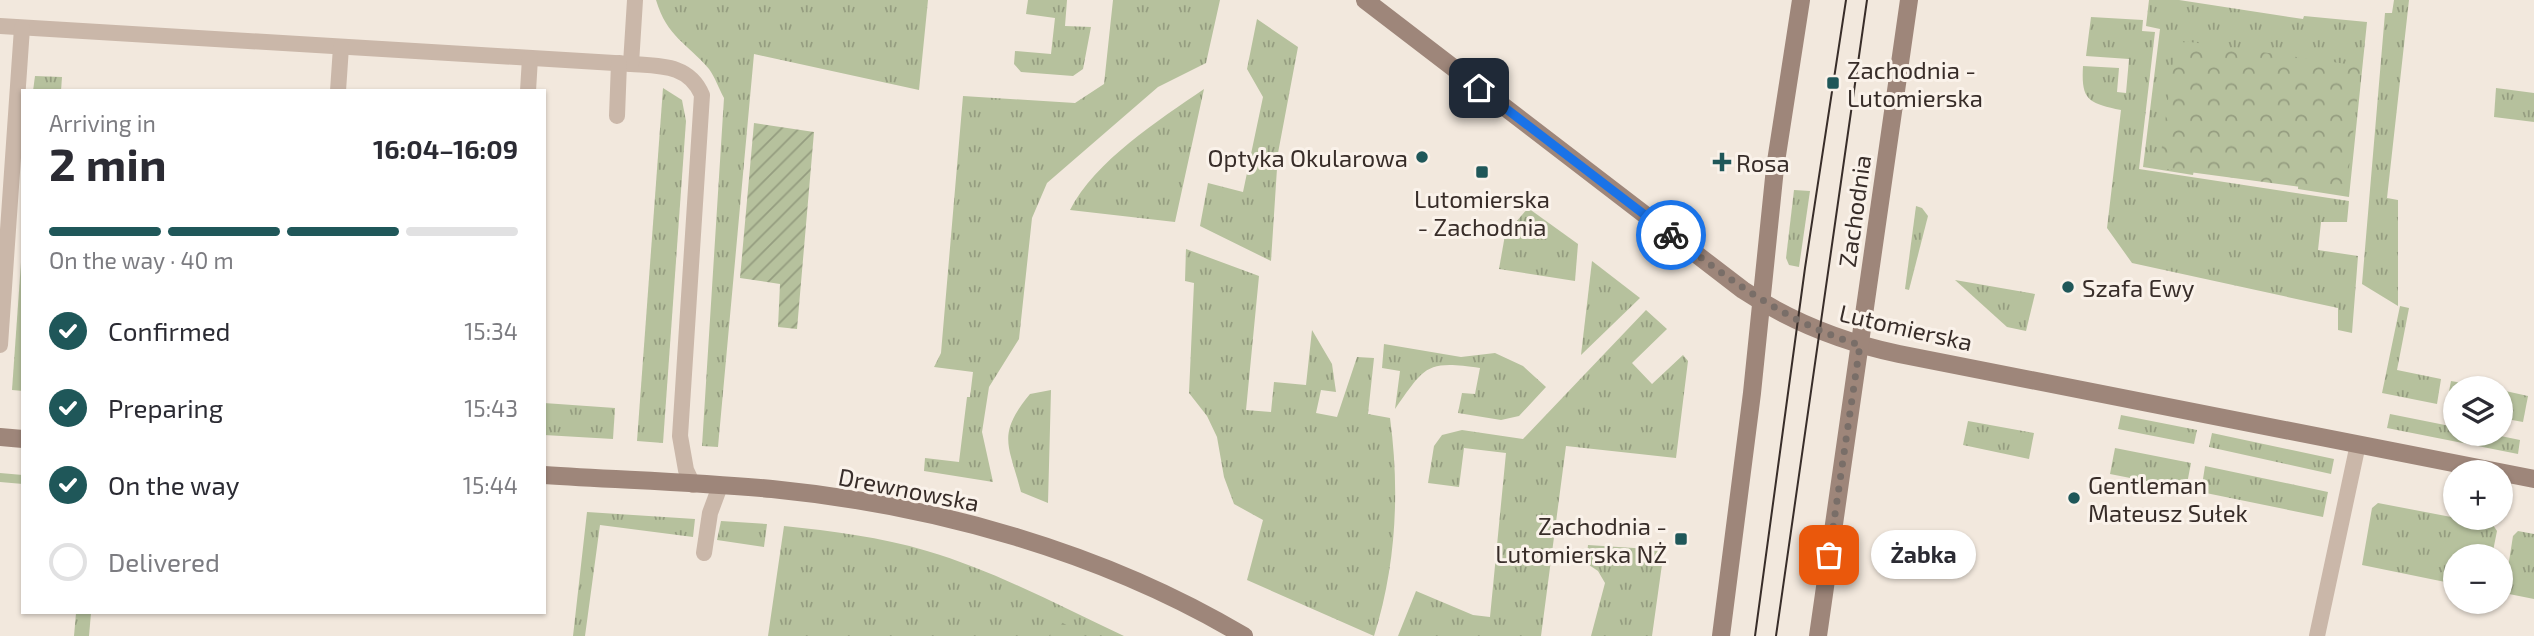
<!DOCTYPE html>
<html lang="en">
<head>
<meta charset="utf-8">
<style>
	body { margin:0; font-family:"Exo 2",sans-serif; background:#f2f2f3; color:#2b2b33; height:100vh; display:flex; flex-direction:column; font-size:26px; white-space:nowrap }
	* { box-sizing:border-box; margin:0 }
	p { font-size:23px; color:#7c7c81 }
	.icon { flex:none; width:38px; height:38px; fill:none; stroke:currentColor; stroke-width:2; stroke-linecap:round; stroke-linejoin:round }
	.map { position:relative; flex:1; overflow:hidden }
	.details { position:absolute; left:21px; top:89px; width:525px; height:525px; display:flex; flex-direction:column; background:#fff; border-radius:0px; box-shadow:0 2px 5px #0004 }
	.details>* { flex:none }
	.buttons { position:absolute; left:2443px; top:376px; display:grid; gap:14px }
	.buttons a { display:grid; place-items:center; width:70px; height:70px; border-radius:50%; background:#fff; box-shadow:0 2px 5px #0004; font-size:35px }
	.pin { position:absolute; display:grid; place-items:center; width:60px; height:60px; color:#fff; margin:-30px; border-radius:14px; box-shadow:0 4px 10px #0006 }
	.courier { position:absolute; display:grid; place-items:center; width:70px; height:70px; margin:-35px; border:5px solid #1a73e8; border-radius:50%; background:#fff; color:#222; box-shadow:0 2px 9px #0007 }
	.bubble { position:absolute; height:49px; border-radius:24px; background:#fff; box-shadow:0 2px 5px #0004; font-size:23px; font-weight:700; line-height:49px; text-align:center }
	.overview em { font-style:normal; font-weight:700 }
	.overview div { display:flex; flex-direction:column-reverse }
	.overview { display:flex; align-items:center; justify-content:space-between; height:119px; padding:0 28px }
	h1 { font-size:46px; font-weight:700; line-height:52px }
	.bar { display:grid; grid-template-columns:repeat(4,1fr); gap:10px 7px; align-content:center; height:84px; padding:0 28px }
	.bar i { height:9px; border-radius:5px; background:#e1e1e2 }
	.bar .current { background:#1f5759 }
	.bar p { grid-column:span 4 }
	ol { padding:0 28px; list-style:none }
	li { display:flex; align-items:center; gap:21px; height:77px }
	li p { margin-inline-start:auto }
	li .icon { padding:7px; border-radius:50%; background:#1f5759; color:#fff; stroke-width:4 }
	li:last-child { color:#7c7c81 }
	li i { width:38px; height:38px; border:4px solid #e1e1e2; border-radius:50% }
	.map>svg:first-child { display:block }
	.grass { fill:url(#grass-tufts) }
	.forest { fill:url(#forest-firs) }
	.park { fill:url(#park-crowns) }
	.garden { fill:url(#garden-furrows) }
	.lines { fill:none; stroke-linecap:round; stroke-linejoin:round }
	.lane { stroke:#cab7a9; stroke-width:16 }
	.secondary { stroke:#9e867a; stroke-width:18 }
	.tram { stroke:#382d29; stroke-width:2 }
	.done { stroke:#796e68; stroke-width:7; stroke-dasharray:0 12.6 }
	.route { stroke:#1a73e8; stroke-width:9 }
	.poi-dot { fill:#1f5759; stroke:#faf2ea; stroke-width:2.5 }
	.labels { text-anchor:middle; dominant-baseline:central; stroke-width:6; stroke-linejoin:round; paint-order:stroke }
	.poi-label { font-size:24px; fill:#382d29; stroke:#faf2ea; text-anchor:start }
	.street-label { font-size:24px; fill:#382d29; stroke:#faf2ea }
</style>
</head>
<body>
<div class="map">
<svg width="2534" height="636" viewBox="0 0 2534 636">
	<defs>
		<pattern id="grass-tufts" width="24" height="20" patternUnits="userSpaceOnUse" patternTransform="scale(1.75)"><rect width="24" height="20" fill="#b6c19d"/><path d="M3 7l-1-3M5 7V3M7 7l1-3M15 17l-1-3M17 17v-4M19 17l1-3" fill="none" stroke="#959d80"/></pattern>
		<pattern id="forest-firs" width="22" height="20" patternUnits="userSpaceOnUse" patternTransform="scale(1.75)"><rect width="22" height="20" fill="#b6c19d"/><path d="M5 1l3.5 6h-7zM16 11l3.5 6h-7z" fill="#959d80"/></pattern>
		<pattern id="park-crowns" width="20" height="18" patternUnits="userSpaceOnUse" patternTransform="scale(1.75)"><rect width="20" height="18" fill="#b6c19d"/><path d="M2 6a3 3 0 1 1 6 0M12 15a3 3 0 1 1 6 0" fill="none" stroke="#959d80"/></pattern>
		<pattern id="garden-furrows" width="10" height="10" patternUnits="userSpaceOnUse" patternTransform="scale(1.75)"><rect width="10" height="10" fill="#b6c19d"/><path d="M-1 1l2-2M0 10L10 0M9 11l2-2" fill="none" stroke="#959d80"/></pattern>
	</defs>
	<rect width="100%" height="100%" fill="#f2e8dd"/>
	<g class="grass">
		<path d="M656 0H928L919 90 754 54 718 447 702 446 724 98C719 89 715 77 709 69 687 43 667 37 656 0Z"/>
		<path d="M1028 0H1067L1065 26 1091 27 1083 69 1073 76 1021 72 1014 64 1015 51 1051 54 1055 18 1026 14Z"/>
		<path d="M1113 0H1220L1206 63 1158 87 1047 183 1032 218 1019 339 989 387 982 432 993 482 924 471 925 458 959 462 967 397H970L973 372 934 367 941 353 963 96 1075 103 1104 84Z"/>
		<path d="M2149 0H2179L2303 19 2304 16 2367 22 2349 197 2298 189 2299 171 2204 116 2193 175 2143 167 2160 29 2146 26Z"/>
		<path d="M2394 0H2409L2387 198 2398 200V306L2362 284 2385 13H2392Z"/>
		<path d="M2091 17 2143 20 2142 31 2155 32 2139 169 2349 201 2347 222H2321L2318 250 2358 256 2352 333 2338 330V308L2132 263 2107 228 2121 110C2088 103 2081 100 2083 66L2119 68 2117 92 2126 93 2129 59 2086 56Z"/>
		<path d="M1257 19 1298 47 1278 153 1271 261 1200 226 1208 183 1243 192 1263 97 1247 69Z"/>
		<path d="M35 76 62 77 61 91H33Z"/>
		<path d="M663 88 682 100 686 121 663 443 637 441Z"/>
		<path d="M2496 88 2534 93V122L2494 117Z"/>
		<path d="M1204 89 1175 222 1070 210C1095 161 1159 120 1204 89Z"/>
		<path d="M1794 190 1810 191 1799 267 1789 265 1786 258Z"/>
		<path d="M1916 206 1922 208 1928 216 1909 290 1905 289Z"/>
		<path d="M1528 208 1578 244 1575 281 1499 269 1505 235Z"/>
		<path d="M23 234V391L12 390Z"/>
		<path d="M1186 249 1259 276 1246 410 1271 412 1274 382 1306 385 1312 330 1332 364 1336 392 1321 390 1316 413 1337 417 1357 357 1374 358 1368 414 1390 418C1400 491 1396 566 1374 636L1247 580 1263 520 1234 504 1224 477 1217 437 1207 416 1189 393 1194 283 1185 281Z"/>
		<path d="M1592 261 1640 298 1581 355Z"/>
		<path d="M1955 280 2035 294 2026 331 2007 327Z"/>
		<path d="M2400 306 2409 308 2397 370 2441 379 2437 404 2382 393Z"/>
		<path d="M1646 310 1667 329 1632 363 1652 384 1683 355 1688 361 1676 458 1566 446 1541 636H1398L1416 591 1473 615 1490 617 1506 453 1464 448 1459 487 1428 483 1434 446 1442 435 1462 430 1523 439Z"/>
		<path d="M1384 344 1461 357 1495 353 1523 366 1546 387 1519 416 1501 420 1458 413 1462 393 1475 394 1480 368C1425 360 1425 367 1395 409L1400 371 1382 368Z"/>
		<path d="M2451 381 2491 388H2455V409L2446 407Z"/>
		<path d="M1051 390 1048 503 1021 492C1009 445 996 435 1030 394Z"/>
		<path d="M2501 390 2528 396 2523 422 2501 418Z"/>
		<path d="M544 403 615 408 613 439 544 435Z"/>
		<path d="M2390 414 2455 427V434H2491L2520 440 2518 454 2387 428Z"/>
		<path d="M2121 415 2197 430 2194 444 2118 429Z"/>
		<path d="M1968 421 2034 433 2029 459 1963 445Z"/>
		<path d="M2212 433 2334 459 2331 474 2209 447Z"/>
		<path d="M2115 448 2191 463 2186 489 2110 474Z"/>
		<path d="M2205 466 2328 492 2323 517 2201 492Z"/>
		<path d="M0 473 23 475V484L0 482Z"/>
		<path d="M2378 503 2493 525 2497 531 2492 556H2455V584L2362 565 2372 508Z"/>
		<path d="M587 512 695 519 693 537 600 525 585 636H573Z"/>
		<path d="M721 521 767 524 764 547 717 540Z"/>
		<path d="M784 526C832 531 881 537 927 551 995 571 1060 606 1124 636H768Z"/>
		<path d="M2518 531 2534 534V599L2504 593 2513 536Z"/>
		<path d="M1588 545 1664 550 1652 636H1591L1605 583 1598 571 1586 563Z"/>
		<path d="M76 613H91L89 636H74Z"/>
	</g>
	<path class="forest" d="M1059 621 1087 636H1049Z"/>
	<path class="park" d="M2176 40 2361 66 2346 193 2159 168Z"/>
	<path class="garden" d="M754 123 814 132 797 329 778 327 780 284 740 278Z"/>
	<g class="lines">
		<g class="lane">
			<path d="M0 26 631 64C660 66 689 64 702 95L680 436 686 470 693 485"/>
			<path d="M631 64 635 0"/>
			<path d="M338 91 341 47"/>
			<path d="M528 91 530 58"/>
			<path d="M617 116 619 63"/>
			<path d="M0 345 22 28"/>
			<path d="M704 553 710 513 720 486"/>
			<path d="M2317 636 2358 444"/>
		</g>
		<g class="secondary">
			<path d="M1365 0 1743 290C1791 322 1842 342 1899 354L2534 479"/>
			<path d="M0 437 23 439"/>
			<path d="M544 475C620 480 696 482 772 489 935 505 1103 552 1244 636"/>
			<path d="M1721 636 1752 393 1775 168 1801 0"/>
			<path d="M1818 636 1909 0"/>
		</g>
		<g class="tram">
			<path d="M1755 636 1805 268 1846 0"/>
			<path d="M1776 636 1867 0"/>
		</g>
	</g>
	<g class="lines">
		<path class="done" d="M1671 235C1730 280 1787 323 1860 345L1829 555"/>
		<path class="route" d="M1479 88 1671 235"/>
	</g>
	<g class="poi-dot">
		<rect x="1826" y="76" width="14" height="14" rx="3.5"/>
		<circle cx="1422" cy="157" r="7"/>
		<path d="M1718.5 151.5h7v7h7v7h-7v7h-7v-7h-7v-7h7z"/>
		<rect x="1475" y="165" width="14" height="14" rx="3.5"/>
		<circle cx="2068" cy="287" r="7"/>
		<circle cx="2074" cy="498" r="7"/>
		<rect x="1674" y="532" width="14" height="14" rx="3.5"/>
	</g>
	<g class="labels">
		<g class="poi-label">
			<text x="1847" y="69">Zachodnia -<tspan x="1847" dy="28">Lutomierska</tspan></text>
			<text x="1408" y="157" text-anchor="end">Optyka Okularowa</text>
			<text x="1736" y="162">Rosa</text>
			<text x="1482" y="198" text-anchor="middle">Lutomierska<tspan x="1482" dy="28">- Zachodnia</tspan></text>
			<text x="2082" y="287">Szafa Ewy</text>
			<text x="2088" y="484">Gentleman<tspan x="2088" dy="28">Mateusz Sułek</tspan></text>
			<text x="1667" y="525" text-anchor="end">Zachodnia -<tspan x="1667" dy="28">Lutomierska NŻ</tspan></text>
		</g>
		<g class="street-label">
			<text transform="translate(1854 211) rotate(-82)">Zachodnia</text>
			<text transform="translate(1906 327) rotate(13)">Lutomierska</text>
			<text transform="translate(909 489) rotate(11)">Drewnowska</text>
		</g>
	</g>
</svg>
<div class="buttons">
<a><svg class="icon" aria-label="layers" viewBox="0 0 24 24"><path d="M12 4l9 5-9 5-9-5zM3 14l9 5 9-5"/></svg></a>
<a>+</a>
<a>−</a>
</div>
<div class="pin" style="left:1829px;top:555px;background:#ea580c"><svg class="icon" aria-label="bag" viewBox="0 0 24 24"><path d="M5 8h14l-1 12H6zM9 8a3 3 0 0 1 6 0"/></svg></div>
<div class="pin" style="left:1479px;top:88px;background:#1f2937"><svg class="icon" aria-label="home" viewBox="0 0 24 24"><path d="M3 11l9-7 9 7M6 9v11h12V9"/></svg></div>
<div class="courier" style="left:1671px;top:235px"><svg class="icon" aria-label="bike" viewBox="0 0 24 24"><circle cx="6" cy="16" r="4"/><circle cx="18" cy="16" r="4"/><path d="M6 16l4-8h5l3 8M10 8l3 8H6M13 5h3"/></svg></div>
<div class="bubble" style="left:1871px;top:530px;width:105px">Żabka</div>
<section class="details">
<div class="overview"><div><h1>2 min</h1><p>Arriving in</p></div><em>16:04–16:09</em></div>
<div class="bar"><i class="current"></i><i class="current"></i><i class="current"></i><i></i><p>On the way · 40 m</p></div>
<ol>
<li><svg class="icon" aria-label="check" viewBox="0 0 24 24"><path d="M5 12l5 5 9-10"/></svg>Confirmed<p>15:34</p></li>
<li><svg class="icon" aria-label="check" viewBox="0 0 24 24"><path d="M5 12l5 5 9-10"/></svg>Preparing<p>15:43</p></li>
<li><svg class="icon" aria-label="check" viewBox="0 0 24 24"><path d="M5 12l5 5 9-10"/></svg>On the way<p>15:44</p></li>
<li><i></i>Delivered</li>
</ol>
</section>
</div>
</body>
</html>
